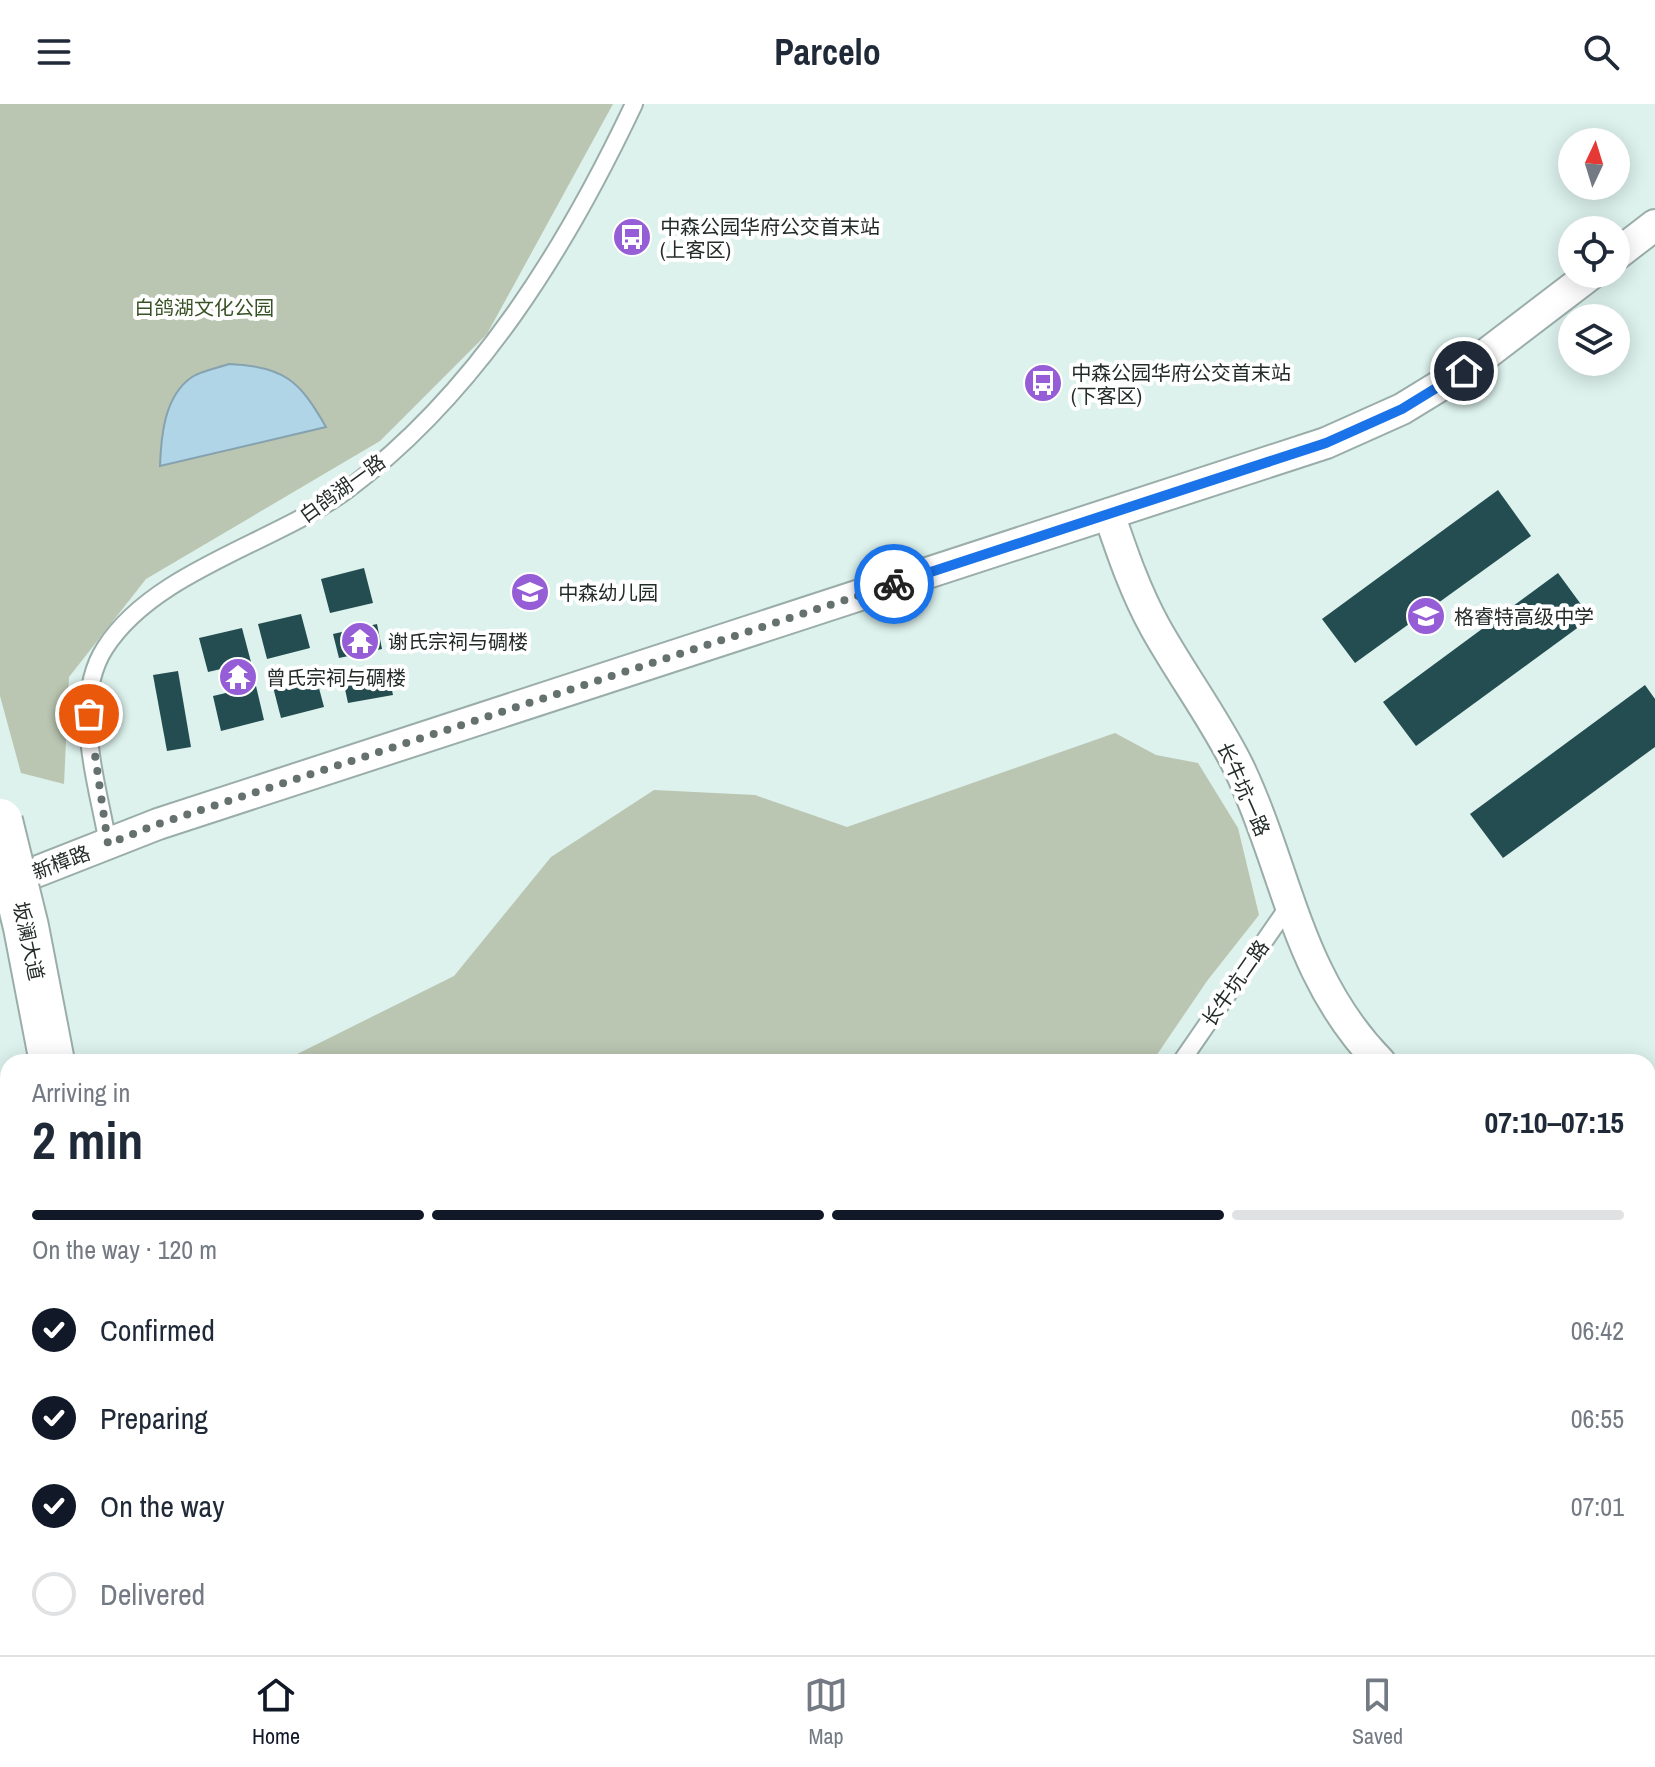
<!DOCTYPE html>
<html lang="en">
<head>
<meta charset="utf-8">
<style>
	body { margin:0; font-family:"Archivo Narrow","Noto Sans SC",sans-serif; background:#f6f6f7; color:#1f2937; height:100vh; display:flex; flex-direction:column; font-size:30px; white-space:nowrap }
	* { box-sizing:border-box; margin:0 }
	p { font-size:26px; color:#747a83 }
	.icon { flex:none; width:44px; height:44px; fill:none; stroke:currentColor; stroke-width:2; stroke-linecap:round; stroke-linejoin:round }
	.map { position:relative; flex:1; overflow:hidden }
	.panel { position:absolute; left:0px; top:950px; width:1656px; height:602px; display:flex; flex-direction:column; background:#fff; border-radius:24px 24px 0 0; box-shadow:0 4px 20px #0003 }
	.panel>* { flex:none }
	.needle { width:52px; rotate:4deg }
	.tools { position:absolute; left:1558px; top:24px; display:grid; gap:16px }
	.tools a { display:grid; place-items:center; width:72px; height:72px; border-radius:50%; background:#fff; box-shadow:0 4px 20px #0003; font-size:40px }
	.pin { position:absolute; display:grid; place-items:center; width:68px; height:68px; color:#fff; margin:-34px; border:4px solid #fff; border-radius:50%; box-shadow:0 2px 8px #0007 }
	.courier { position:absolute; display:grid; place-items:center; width:80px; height:80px; margin:-40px; border:6px solid #1a73e8; border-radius:50%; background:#fff; color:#222; box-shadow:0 2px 10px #0007 }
	.headline em { font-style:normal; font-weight:800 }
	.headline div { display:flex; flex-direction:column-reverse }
	.headline { display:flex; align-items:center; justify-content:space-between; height:136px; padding:0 32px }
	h1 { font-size:52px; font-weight:800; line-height:60px }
	.bar { display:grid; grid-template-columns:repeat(4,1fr); gap:12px 8px; align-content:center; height:96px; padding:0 32px }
	.bar i { height:10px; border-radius:6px; background:#e0e1e3 }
	.bar .selected { background:#111827 }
	.bar p { grid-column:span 4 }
	ol { padding:0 32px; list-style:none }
	li { display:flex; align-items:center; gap:24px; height:88px }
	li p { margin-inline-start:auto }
	li .icon { padding:8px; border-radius:50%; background:#111827; color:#fff; stroke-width:4 }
	li:last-child { color:#747a83 }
	li i { width:44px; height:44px; border:4px solid #e0e1e3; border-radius:50% }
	header { display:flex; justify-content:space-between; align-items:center; height:104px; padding:0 32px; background:#fff; font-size:36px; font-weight:800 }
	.tabs { display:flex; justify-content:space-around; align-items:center; height:112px; border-top:2px solid #e0e1e3; background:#fff; font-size:22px; color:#747a83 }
	.tabs a { display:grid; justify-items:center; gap:4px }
	.tabs .selected { color:#111827 }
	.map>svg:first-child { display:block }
	.green { fill:#bac6b2 }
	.water { fill:#b0d5e7; stroke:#86a2ae; stroke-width:2 }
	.building { fill:#244d51 }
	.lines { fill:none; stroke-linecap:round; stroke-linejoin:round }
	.lane-casing { stroke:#9aada9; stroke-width:20 }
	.street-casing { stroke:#9aada9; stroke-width:34 }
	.primary-casing { stroke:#9aada9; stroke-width:48 }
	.lane { stroke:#fff; stroke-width:16 }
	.street { stroke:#fff; stroke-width:30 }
	.primary { stroke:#fff; stroke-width:44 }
	.primary-bridge-casing { stroke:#9aada9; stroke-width:48; stroke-linecap:butt }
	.primary-bridge { stroke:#fff; stroke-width:44 }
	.done { stroke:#65716e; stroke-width:8; stroke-dasharray:0 14.4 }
	.route { stroke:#1a73e8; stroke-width:10 }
	.labels { text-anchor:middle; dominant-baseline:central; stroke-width:8; stroke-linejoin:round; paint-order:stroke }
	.poi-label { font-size:20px; fill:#242c2a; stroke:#fff; text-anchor:start }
	.park-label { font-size:20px; fill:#395225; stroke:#fff }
	.street-label { font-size:20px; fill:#242c2a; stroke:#fff }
</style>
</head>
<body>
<header><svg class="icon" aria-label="menu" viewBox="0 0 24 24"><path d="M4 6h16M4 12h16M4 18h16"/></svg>Parcelo<svg class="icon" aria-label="search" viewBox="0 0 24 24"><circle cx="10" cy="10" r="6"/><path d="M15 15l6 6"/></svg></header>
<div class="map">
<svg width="1655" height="1551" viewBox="0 0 1655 1551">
	<rect width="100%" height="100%" fill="#ddf2ed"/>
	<g class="green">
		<path d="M0 0H613L487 230 380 337 146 475 69 573 64 680 21 669 0 592Z"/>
		<path d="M1115 629 1156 651 1198 659 1238 724 1259 811 1207 877 1152 958H281L454 872 551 753 654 686 755 691 847 723Z"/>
		<path d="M8 1009V1544H1038L1048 1551H0V1010Z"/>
		<path d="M1121 1544H1580L1585 1551H1115Z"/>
	</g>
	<path class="water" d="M229 260C284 262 300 277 326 323L160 362C161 333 164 292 192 273 201 267 217 264 229 260Z"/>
	<g class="building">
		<path d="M1498 386 1531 432 1355 559 1322 515Z"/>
		<path d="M364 464 373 499 330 509 321 475Z"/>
		<path d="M1558 469 1591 514 1416 642 1383 598Z"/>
		<path d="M301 510 310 544 267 555 258 520Z"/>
		<path d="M377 520 382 545 339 554 333 530Z"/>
		<path d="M242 524 251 558 208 568 199 534Z"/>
		<path d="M387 562 393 591 348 599 342 571Z"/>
		<path d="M178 567 191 643 167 647 153 571Z"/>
		<path d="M315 569 324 603 281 614 272 579Z"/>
		<path d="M1645 581 1655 595V643L1503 754 1470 710Z"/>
		<path d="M256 582 264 616 221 627 213 592Z"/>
	</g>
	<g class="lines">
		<defs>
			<g id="lane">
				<path d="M108 740C98 681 70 598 105 544 154 467 275 439 347 386 477 289 566 144 634 0"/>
				<path d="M1181 958 1290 800"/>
				<path d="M746 1551 754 1544"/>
			</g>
			<g id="street">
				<path d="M1616 151 1655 121"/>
				<path d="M1109 410C1122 448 1135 487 1155 523 1181 570 1215 615 1239 664 1288 768 1296 872 1380 958"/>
				<path d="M0 782 158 720 1326 339 1402 305 1464 267 1591 170"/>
				<path d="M1648 1097 1655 1098"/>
			</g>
			<g id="primary">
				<path d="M0 1079 7 1220 0 1379"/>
				<path d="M51 1551 52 1544"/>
			</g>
		</defs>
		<use href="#lane" class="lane-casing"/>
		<use href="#street" class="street-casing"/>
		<use href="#primary" class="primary-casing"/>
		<use href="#lane" class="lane"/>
		<use href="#street" class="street"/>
		<use href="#primary" class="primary"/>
		<defs>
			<path id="primary-bridge" d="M0 717 26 823 52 958"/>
		</defs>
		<use href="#primary-bridge" class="primary-bridge-casing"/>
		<use href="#primary-bridge" class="primary-bridge"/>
	</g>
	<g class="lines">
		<path class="done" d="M89 610 108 740 158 720 894 480"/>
		<path class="route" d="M894 480 1326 339 1402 305 1464 267"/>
	</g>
	<defs>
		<symbol id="bus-disc" viewBox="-11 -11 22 22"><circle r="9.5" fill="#955dd6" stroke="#fff"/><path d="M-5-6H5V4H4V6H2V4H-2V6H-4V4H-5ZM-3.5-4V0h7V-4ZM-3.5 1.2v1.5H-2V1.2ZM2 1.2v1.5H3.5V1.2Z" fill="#fff"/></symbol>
		<symbol id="school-disc" viewBox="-11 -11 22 22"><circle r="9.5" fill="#955dd6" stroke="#fff"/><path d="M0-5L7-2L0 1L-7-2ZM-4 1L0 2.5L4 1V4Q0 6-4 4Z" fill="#fff"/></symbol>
		<symbol id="temple-disc" viewBox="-11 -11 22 22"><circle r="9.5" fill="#955dd6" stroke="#fff"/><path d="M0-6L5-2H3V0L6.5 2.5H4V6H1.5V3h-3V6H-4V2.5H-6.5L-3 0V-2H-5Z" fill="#fff"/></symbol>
	</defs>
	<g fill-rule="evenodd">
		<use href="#bus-disc" x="610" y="111" width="44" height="44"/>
		<use href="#bus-disc" x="1021" y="257" width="44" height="44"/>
		<use href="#school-disc" x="508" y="466" width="44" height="44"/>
		<use href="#school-disc" x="1404" y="490" width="44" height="44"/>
		<use href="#temple-disc" x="338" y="515" width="44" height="44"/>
		<use href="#temple-disc" x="216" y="551" width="44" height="44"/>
	</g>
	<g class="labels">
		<g class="poi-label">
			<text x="660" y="122">中森公园华府公交首末站<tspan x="660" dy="23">(上客区)</tspan></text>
			<text x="1071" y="268">中森公园华府公交首末站<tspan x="1071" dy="23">(下客区)</tspan></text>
			<text x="558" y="488">中森幼儿园</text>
			<text x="1454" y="512">格睿特高级中学</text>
			<text x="388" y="537">谢氏宗祠与碉楼</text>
			<text x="266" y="573">曾氏宗祠与碉楼</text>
		</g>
		<g class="park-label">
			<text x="204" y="203">白鸽湖文化公园</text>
		</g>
		<g class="street-label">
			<text transform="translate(342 384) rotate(-36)">白鸽湖一路</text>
			<text transform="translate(1244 685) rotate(66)">长牛坑一路</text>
			<text transform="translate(61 758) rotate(-21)">新樟路</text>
			<text transform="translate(29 837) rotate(78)">坂澜大道</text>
			<text transform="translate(1235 879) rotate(-55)">长牛坑二路</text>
		</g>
	</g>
</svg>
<div class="tools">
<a><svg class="needle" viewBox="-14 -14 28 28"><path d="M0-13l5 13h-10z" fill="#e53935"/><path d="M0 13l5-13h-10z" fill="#747a83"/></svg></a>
<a><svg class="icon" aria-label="locate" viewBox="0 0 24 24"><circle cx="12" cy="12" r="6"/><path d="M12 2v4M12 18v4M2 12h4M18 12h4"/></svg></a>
<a><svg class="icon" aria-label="layers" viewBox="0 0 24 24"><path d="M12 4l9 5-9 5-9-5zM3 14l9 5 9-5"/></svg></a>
</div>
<div class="pin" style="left:89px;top:610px;background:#ea580c"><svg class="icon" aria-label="bag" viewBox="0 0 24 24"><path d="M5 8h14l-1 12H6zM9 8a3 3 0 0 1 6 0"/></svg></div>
<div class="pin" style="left:1464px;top:267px;background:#1f2937"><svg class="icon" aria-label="home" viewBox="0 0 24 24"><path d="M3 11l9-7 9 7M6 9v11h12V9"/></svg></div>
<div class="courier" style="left:894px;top:480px"><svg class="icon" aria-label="bike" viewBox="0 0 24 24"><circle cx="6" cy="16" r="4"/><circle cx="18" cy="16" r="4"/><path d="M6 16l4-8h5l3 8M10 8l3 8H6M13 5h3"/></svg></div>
<section class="panel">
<div class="headline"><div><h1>2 min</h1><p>Arriving in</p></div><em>07:10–07:15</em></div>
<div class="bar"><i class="selected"></i><i class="selected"></i><i class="selected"></i><i></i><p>On the way · 120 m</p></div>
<ol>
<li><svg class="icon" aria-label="check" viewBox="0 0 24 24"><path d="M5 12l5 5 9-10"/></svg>Confirmed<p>06:42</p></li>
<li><svg class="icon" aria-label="check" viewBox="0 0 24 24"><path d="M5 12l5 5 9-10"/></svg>Preparing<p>06:55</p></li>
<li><svg class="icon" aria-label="check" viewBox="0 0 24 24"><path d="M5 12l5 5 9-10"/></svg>On the way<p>07:01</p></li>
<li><i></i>Delivered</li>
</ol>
</section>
</div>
<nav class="tabs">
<a class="selected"><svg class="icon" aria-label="home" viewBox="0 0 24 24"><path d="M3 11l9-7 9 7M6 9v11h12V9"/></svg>Home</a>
<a><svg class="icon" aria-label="map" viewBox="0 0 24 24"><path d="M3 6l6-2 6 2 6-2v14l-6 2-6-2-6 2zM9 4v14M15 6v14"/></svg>Map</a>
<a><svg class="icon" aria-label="saved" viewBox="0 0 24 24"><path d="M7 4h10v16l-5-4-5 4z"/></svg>Saved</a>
</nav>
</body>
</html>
